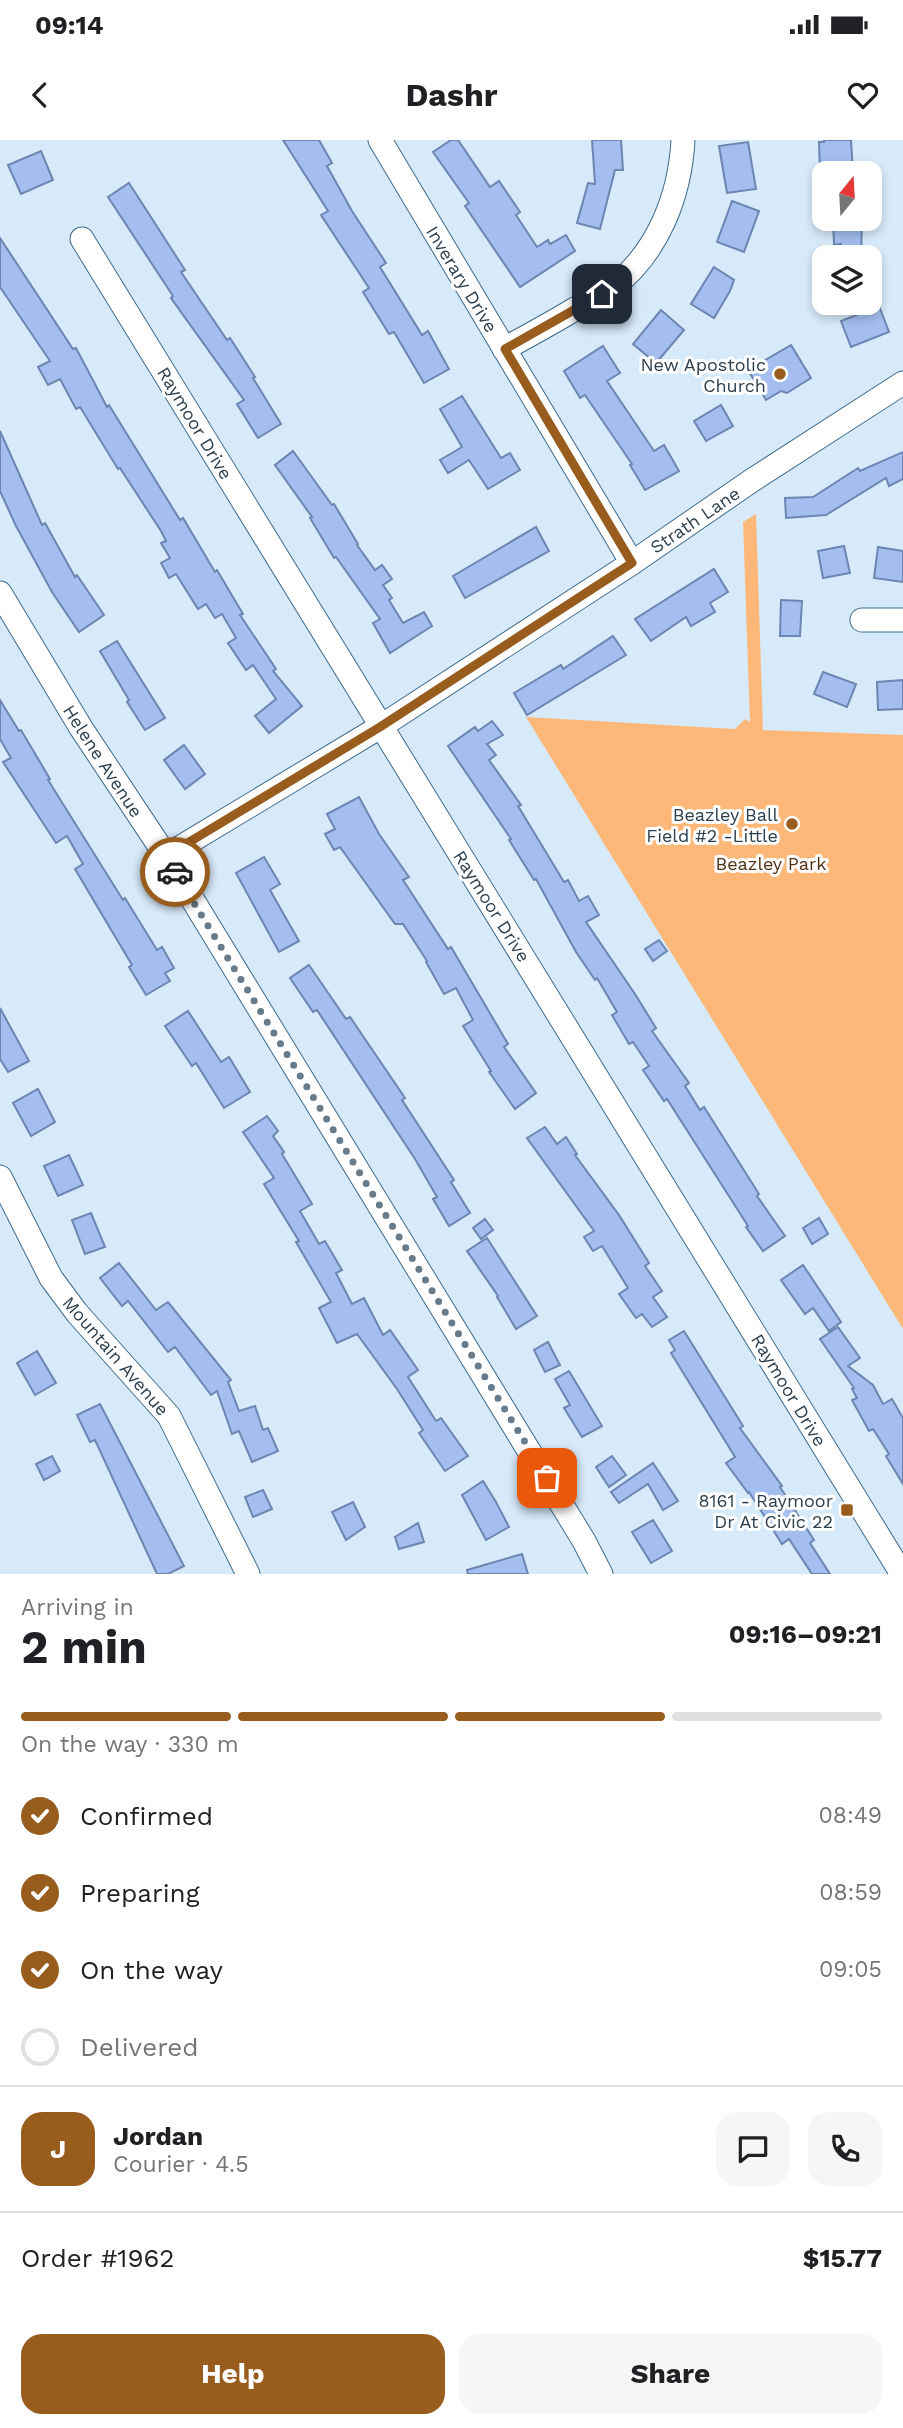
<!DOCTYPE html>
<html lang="en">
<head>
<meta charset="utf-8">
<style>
	body { margin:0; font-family:"Work Sans",sans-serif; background:#f6f6f6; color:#202124; height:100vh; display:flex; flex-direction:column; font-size:26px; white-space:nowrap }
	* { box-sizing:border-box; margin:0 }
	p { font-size:23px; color:#757577 }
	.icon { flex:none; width:38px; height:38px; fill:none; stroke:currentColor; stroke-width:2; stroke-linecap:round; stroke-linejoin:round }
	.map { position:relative; height:1434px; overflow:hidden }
	.side { display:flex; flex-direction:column; background:#fff; flex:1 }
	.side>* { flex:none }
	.needle { width:46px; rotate:18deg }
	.buttons { position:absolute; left:812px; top:21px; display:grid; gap:14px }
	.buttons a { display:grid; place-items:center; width:70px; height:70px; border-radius:14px; background:#fff; box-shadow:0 4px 10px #0003; font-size:35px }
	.pin { position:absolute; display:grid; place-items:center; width:60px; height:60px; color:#fff; margin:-30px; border-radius:14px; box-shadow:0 4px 10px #0006 }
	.courier { position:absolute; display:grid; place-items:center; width:70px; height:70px; margin:-35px; border:5px solid #985c1d; border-radius:50%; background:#fff; color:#222; box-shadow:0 2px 9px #0007 }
	.head em { font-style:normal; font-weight:700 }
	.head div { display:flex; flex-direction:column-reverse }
	.head { display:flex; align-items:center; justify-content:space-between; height:119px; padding:0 21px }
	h1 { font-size:46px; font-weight:700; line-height:52px }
	.bar { display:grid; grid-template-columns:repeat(4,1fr); gap:10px 7px; align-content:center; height:84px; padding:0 21px }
	.bar i { height:9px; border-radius:5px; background:#e0e0e0 }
	.bar .active { background:#985c1d }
	.bar p { grid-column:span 4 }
	.line { display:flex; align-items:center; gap:18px; padding:0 21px; border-top:2px solid #e0e0e0 }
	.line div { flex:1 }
	.round { display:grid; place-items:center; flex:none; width:74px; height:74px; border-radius:21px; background:#f6f6f6 }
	ol { padding:0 21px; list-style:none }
	li { display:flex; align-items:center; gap:21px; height:77px }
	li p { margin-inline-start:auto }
	li .icon { padding:7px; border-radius:50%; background:#985c1d; color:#fff; stroke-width:4 }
	li:last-child { color:#757577 }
	li i { width:38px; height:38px; border:4px solid #e0e0e0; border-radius:50% }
	.cta { display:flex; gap:14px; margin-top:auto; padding:14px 21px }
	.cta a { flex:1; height:80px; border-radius:21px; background:#985c1d; color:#fff; font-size:28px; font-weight:700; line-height:80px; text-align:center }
	.cta a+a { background:#f6f6f6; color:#202124 }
	.status { display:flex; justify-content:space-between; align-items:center; height:49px; padding:0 35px; background:#fff; direction:ltr }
	.status svg { height:19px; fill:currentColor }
	header { display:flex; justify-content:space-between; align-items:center; height:91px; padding:0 21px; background:#fff; font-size:32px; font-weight:700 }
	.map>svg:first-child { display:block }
	.green { fill:#fdb879 }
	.building { fill:#a3beef; stroke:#6d85b1; stroke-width:2 }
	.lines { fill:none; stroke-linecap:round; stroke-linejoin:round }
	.street-casing { stroke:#3e6c8d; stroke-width:25 }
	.street { stroke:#fff; stroke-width:23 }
	.done { stroke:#677b8a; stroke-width:7; stroke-dasharray:0 12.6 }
	.route { stroke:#985c1d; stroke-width:9 }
	.poi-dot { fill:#985c1d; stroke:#fff; stroke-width:2.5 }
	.labels { text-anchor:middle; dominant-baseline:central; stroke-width:6; stroke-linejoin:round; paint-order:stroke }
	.street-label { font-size:18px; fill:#2b3f4e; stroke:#fff }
	.poi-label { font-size:18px; fill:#2b3f4e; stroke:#fff; text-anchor:end }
	.park-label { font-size:18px; fill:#503112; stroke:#fff }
</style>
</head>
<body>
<div class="status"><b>09:14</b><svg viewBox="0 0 49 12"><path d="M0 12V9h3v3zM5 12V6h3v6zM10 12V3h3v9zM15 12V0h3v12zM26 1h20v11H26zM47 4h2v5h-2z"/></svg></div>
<header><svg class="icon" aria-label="back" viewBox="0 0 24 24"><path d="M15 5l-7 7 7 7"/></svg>Dashr<svg class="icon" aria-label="heart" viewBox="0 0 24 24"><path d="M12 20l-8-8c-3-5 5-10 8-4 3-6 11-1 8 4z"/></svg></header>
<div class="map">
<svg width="903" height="1434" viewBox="0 0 903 1434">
	<rect width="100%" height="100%" fill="#d7eafa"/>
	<path class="green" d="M756 374 763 590 903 595V1189L526 577 735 589 745 579 750 582 743 382Z"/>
	<g class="building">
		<path d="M283 0H319L332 23 327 26 352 71 386 123 380 127 422 195 428 191 449 229 424 243 394 192 389 194 363 152 369 148 321 75 328 71Z"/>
		<path d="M451 0H458L490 47 499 41 520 72 516 75 537 107 548 100 550 104 566 95 575 111 520 147 465 66 469 63 433 12Z"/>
		<path d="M592 0H621L623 30H615L600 89 577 83 588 43 595 44Z"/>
		<path d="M824 0H851L853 33H820L819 2H824Z"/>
		<path d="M748 2 756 49 727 53 719 6Z"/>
		<path d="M41 11 53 40 21 54 8 25Z"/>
		<path d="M129 43 185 130 181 132 227 200 230 198 255 237 253 238 281 284 258 298 237 264 244 260 171 158 173 156 108 57Z"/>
		<path d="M732 61 759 71 744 112 717 102Z"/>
		<path d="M833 79H862L861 117H840L841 104 834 105Z"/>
		<path d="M0 98 73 209 76 208 107 267 109 265 180 380 183 378 215 432 217 430 243 474 240 475 276 529 273 531 302 566 269 593 255 576 276 559 253 525 246 530 228 503 236 498 222 474 215 478 206 464 198 469 176 434 169 438 161 423 170 418 161 403 166 401 161 391 120 328 118 329 80 267 76 269 60 239 48 245 38 227 50 221 0 147Z"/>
		<path d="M714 127 734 140 730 151 714 178 691 164Z"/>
		<path d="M879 166 889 192 851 207 841 181Z"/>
		<path d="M661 170 684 190 656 223 633 204Z"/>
		<path d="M791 205 811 238 787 253 781 251 766 260 748 230Z"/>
		<path d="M603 206 620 233 607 241 654 311 664 305 679 331 645 350 630 325 632 324 585 255 580 258 564 231Z"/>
		<path d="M462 256 501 318 510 313 520 330 488 349 469 320 448 333 440 320 462 307 440 269Z"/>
		<path d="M721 265 733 286 706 301 694 281Z"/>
		<path d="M0 291 42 385 45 383 75 437 77 435 104 475 79 492 52 452 16 386 0 351Z"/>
		<path d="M293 311 332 365 334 364 358 404 357 405 375 430 382 425 392 439 383 445 392 458 389 460 403 483 424 472 432 486 390 513 373 483 380 479 336 417 334 418 310 378 312 377 275 325Z"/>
		<path d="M903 312V339L889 346 886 338 826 375 786 378 785 358 813 357 858 328 860 331Z"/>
		<path d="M536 387 549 411 465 458 453 436Z"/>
		<path d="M844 406 850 433 823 438 818 411Z"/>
		<path d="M878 407 903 411V442L874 438Z"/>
		<path d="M714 429 728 452 710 463 715 472 691 486 686 477 651 501 635 479Z"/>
		<path d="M781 460 802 461 800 496H780Z"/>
		<path d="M613 496 626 515 527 575 514 553 561 525 563 529Z"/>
		<path d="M117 501 165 578 145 590 127 562 129 560 100 511Z"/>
		<path d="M823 532 856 544 847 567 814 554Z"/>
		<path d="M903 540V569L878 570 877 542Z"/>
		<path d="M0 560 19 591 21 590 50 639 48 640 123 760 125 758 157 810 162 807 174 828 165 833 170 841 146 855 129 827 132 825 75 729 83 724 67 696 56 703 3 622 11 618 0 599Z"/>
		<path d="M492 581 503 595 487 604 496 615 489 620 521 665 518 666 564 742 568 740 579 761 588 756 599 775 586 782 635 854 656 888 652 891 689 943 685 946 700 970 704 967 759 1054 757 1056 785 1096 763 1111 746 1087 748 1086 667 959 664 961 643 930 649 926 633 902 629 904 612 875 617 872 597 838 595 840 576 812 536 739 534 740 509 700 511 699 448 606 475 587 478 591Z"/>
		<path d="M184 605 205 634 185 649 164 620Z"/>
		<path d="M359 657 379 694 409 737 403 740 448 809 451 807 508 904 504 907 536 953 515 969 489 932 491 931 463 886 473 880 456 848 444 854 426 822 427 821 403 784H395L340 707 334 710 325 694 335 689 327 674Z"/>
		<path d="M264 717 280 744 270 750 299 801 279 812 236 733Z"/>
		<path d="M659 800 667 811 653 821 645 809Z"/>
		<path d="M309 825 346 879 350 877 405 958 402 960 454 1040 451 1042 470 1073 449 1086 433 1059 437 1057 415 1019 317 870 313 872 290 838Z"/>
		<path d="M0 868 29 921 8 932 0 919Z"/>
		<path d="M188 871 221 922 229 917 250 952 224 968 196 923 192 926 165 886Z"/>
		<path d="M38 949 55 982 31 996 13 963Z"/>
		<path d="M267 976 278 991 273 996 284 1012 282 1014 312 1064 300 1071 319 1104 325 1101 342 1130 336 1133 352 1164 364 1158 383 1195 390 1190 418 1230 408 1237 436 1281 441 1278 468 1316 445 1331 419 1293 423 1290 397 1249 357 1194 337 1203 319 1168 331 1162 296 1102 299 1101 264 1044 274 1038 243 992Z"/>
		<path d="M545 987 557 1004 566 997 577 1014 575 1015 619 1075 649 1123 645 1126 662 1151 653 1157 667 1177 652 1187 642 1174 636 1178 619 1154 628 1148 602 1106 593 1111 584 1097 594 1091 527 998Z"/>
		<path d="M69 1015 83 1045 58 1056 44 1026Z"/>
		<path d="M91 1073 105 1107 85 1114 72 1080Z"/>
		<path d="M819 1078 828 1094 812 1104 803 1088Z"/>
		<path d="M485 1079 493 1090 481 1099 473 1088Z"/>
		<path d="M487 1098 537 1176 516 1189 497 1157 498 1156 467 1111Z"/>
		<path d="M119 1123 156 1170 168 1162 231 1240 228 1242 239 1271 255 1266 263 1290 268 1288 278 1311 252 1322 239 1291 232 1294 217 1251 211 1255 175 1207 168 1212 128 1161 122 1166 100 1138Z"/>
		<path d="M803 1125 841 1182 829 1191 813 1168 805 1174 781 1140Z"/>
		<path d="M838 1187 860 1218 848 1226 873 1245 883 1264 892 1259 903 1278V1344L886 1316 889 1314 873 1289 869 1291 852 1260 857 1258 852 1249 854 1248 820 1199Z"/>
		<path d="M684 1191 743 1286 740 1288 782 1346 780 1347 814 1400 810 1403 830 1434H812L789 1399 782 1404 749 1352 748 1353 726 1323 735 1317 671 1213 675 1210 669 1200Z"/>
		<path d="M548 1202 560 1225 545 1232 534 1210Z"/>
		<path d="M37 1211 56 1243 35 1255 17 1223Z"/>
		<path d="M569 1231 602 1286 582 1297 564 1268 570 1265 555 1239Z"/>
		<path d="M100 1264 184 1426 168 1434H157L95 1300 90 1302 77 1275Z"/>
		<path d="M52 1316 60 1331 44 1340 36 1324Z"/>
		<path d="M612 1316 626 1335 609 1347 596 1327Z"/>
		<path d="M653 1323 678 1361 663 1370 648 1344 619 1363 611 1352Z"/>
		<path d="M483 1341 496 1362 509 1387 486 1400 462 1355Z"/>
		<path d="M263 1350 272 1369 253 1377 245 1357Z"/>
		<path d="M353 1362 365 1387 346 1400 332 1372Z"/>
		<path d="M653 1380 672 1411 651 1423 632 1392Z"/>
		<path d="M418 1383 424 1402 399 1409 395 1397Z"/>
		<path d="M522 1414 528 1434H468L467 1430Z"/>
	</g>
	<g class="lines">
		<defs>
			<g id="street">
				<path d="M380 0 632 423"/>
				<path d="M82 99 902 1434"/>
				<path d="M504 209C528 196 552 183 575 169 588 162 601 156 613 147 658 112 680 56 683 0"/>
				<path d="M0 453 81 588 166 716 584 1401 601 1434"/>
				<path d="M862 480H903"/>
				<path d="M166 716 380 587 632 423 751 341 903 243"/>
				<path d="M0 1037 51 1138 77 1173 169 1276 248 1434"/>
			</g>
		</defs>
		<use href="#street" class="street-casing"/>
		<use href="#street" class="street"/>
	</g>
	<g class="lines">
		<path class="done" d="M175 732 547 1338"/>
		<path class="route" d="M175 732 166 716 380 587 632 423 505 209 602 154"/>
	</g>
	<g class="poi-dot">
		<circle cx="780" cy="234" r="7"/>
		<circle cx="792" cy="684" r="7"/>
		<rect x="840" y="1363" width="14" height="14" rx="3.5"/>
	</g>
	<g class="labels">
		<g class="street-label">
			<text transform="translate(462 139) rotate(59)">Inverary Drive</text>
			<text transform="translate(195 283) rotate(59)">Raymoor Drive</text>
			<text transform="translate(695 380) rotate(-34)">Strath Lane</text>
			<text transform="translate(103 621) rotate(57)">Helene Avenue</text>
			<text transform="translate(492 766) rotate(58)">Raymoor Drive</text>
			<text transform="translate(116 1216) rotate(49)">Mountain Avenue</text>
			<text transform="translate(789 1250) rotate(59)">Raymoor Drive</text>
		</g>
		<g class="poi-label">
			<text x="766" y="224">New Apostolic<tspan x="766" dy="21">Church</tspan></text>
			<text x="778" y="674">Beazley Ball<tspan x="778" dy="21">Field #2 -Little</tspan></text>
			<text x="833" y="1360">8161 - Raymoor<tspan x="833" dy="21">Dr At Civic 22</tspan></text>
		</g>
		<g class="park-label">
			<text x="771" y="723">Beazley Park</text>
		</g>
	</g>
</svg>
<div class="buttons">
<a><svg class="needle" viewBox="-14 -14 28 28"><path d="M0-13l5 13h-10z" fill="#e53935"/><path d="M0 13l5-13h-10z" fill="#757577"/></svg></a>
<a><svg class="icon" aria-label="layers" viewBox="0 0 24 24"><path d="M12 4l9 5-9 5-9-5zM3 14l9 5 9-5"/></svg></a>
</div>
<div class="pin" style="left:547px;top:1338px;background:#ea580c"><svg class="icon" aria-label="bag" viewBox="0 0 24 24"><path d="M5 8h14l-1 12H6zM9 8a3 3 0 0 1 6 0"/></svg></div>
<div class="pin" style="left:602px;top:154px;background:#1f2937"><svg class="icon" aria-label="home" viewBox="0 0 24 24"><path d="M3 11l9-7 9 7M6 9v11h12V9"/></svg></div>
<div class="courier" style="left:175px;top:732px"><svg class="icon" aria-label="car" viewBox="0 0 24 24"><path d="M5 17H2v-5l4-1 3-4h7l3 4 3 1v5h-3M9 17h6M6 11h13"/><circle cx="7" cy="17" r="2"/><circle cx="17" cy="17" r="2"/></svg></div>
</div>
<section class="side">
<div class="head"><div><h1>2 min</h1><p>Arriving in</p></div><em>09:16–09:21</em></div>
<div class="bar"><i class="active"></i><i class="active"></i><i class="active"></i><i></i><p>On the way · 330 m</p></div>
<ol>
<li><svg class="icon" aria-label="check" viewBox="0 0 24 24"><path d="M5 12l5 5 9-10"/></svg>Confirmed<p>08:49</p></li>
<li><svg class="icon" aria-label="check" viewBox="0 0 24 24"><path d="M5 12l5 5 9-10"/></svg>Preparing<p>08:59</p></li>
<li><svg class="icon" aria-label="check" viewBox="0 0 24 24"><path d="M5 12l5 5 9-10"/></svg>On the way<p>09:05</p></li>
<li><i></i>Delivered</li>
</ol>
<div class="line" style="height:126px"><b class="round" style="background:#985c1d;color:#fff">J</b><div><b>Jordan</b><p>Courier · 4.5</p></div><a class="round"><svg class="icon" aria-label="chat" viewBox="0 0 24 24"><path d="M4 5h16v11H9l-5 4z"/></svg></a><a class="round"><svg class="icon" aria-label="phone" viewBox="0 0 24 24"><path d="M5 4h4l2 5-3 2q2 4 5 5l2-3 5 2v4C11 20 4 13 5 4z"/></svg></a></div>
<div class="line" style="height:91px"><div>Order #1962</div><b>$15.77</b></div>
<div class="cta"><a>Help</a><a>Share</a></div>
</section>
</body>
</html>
